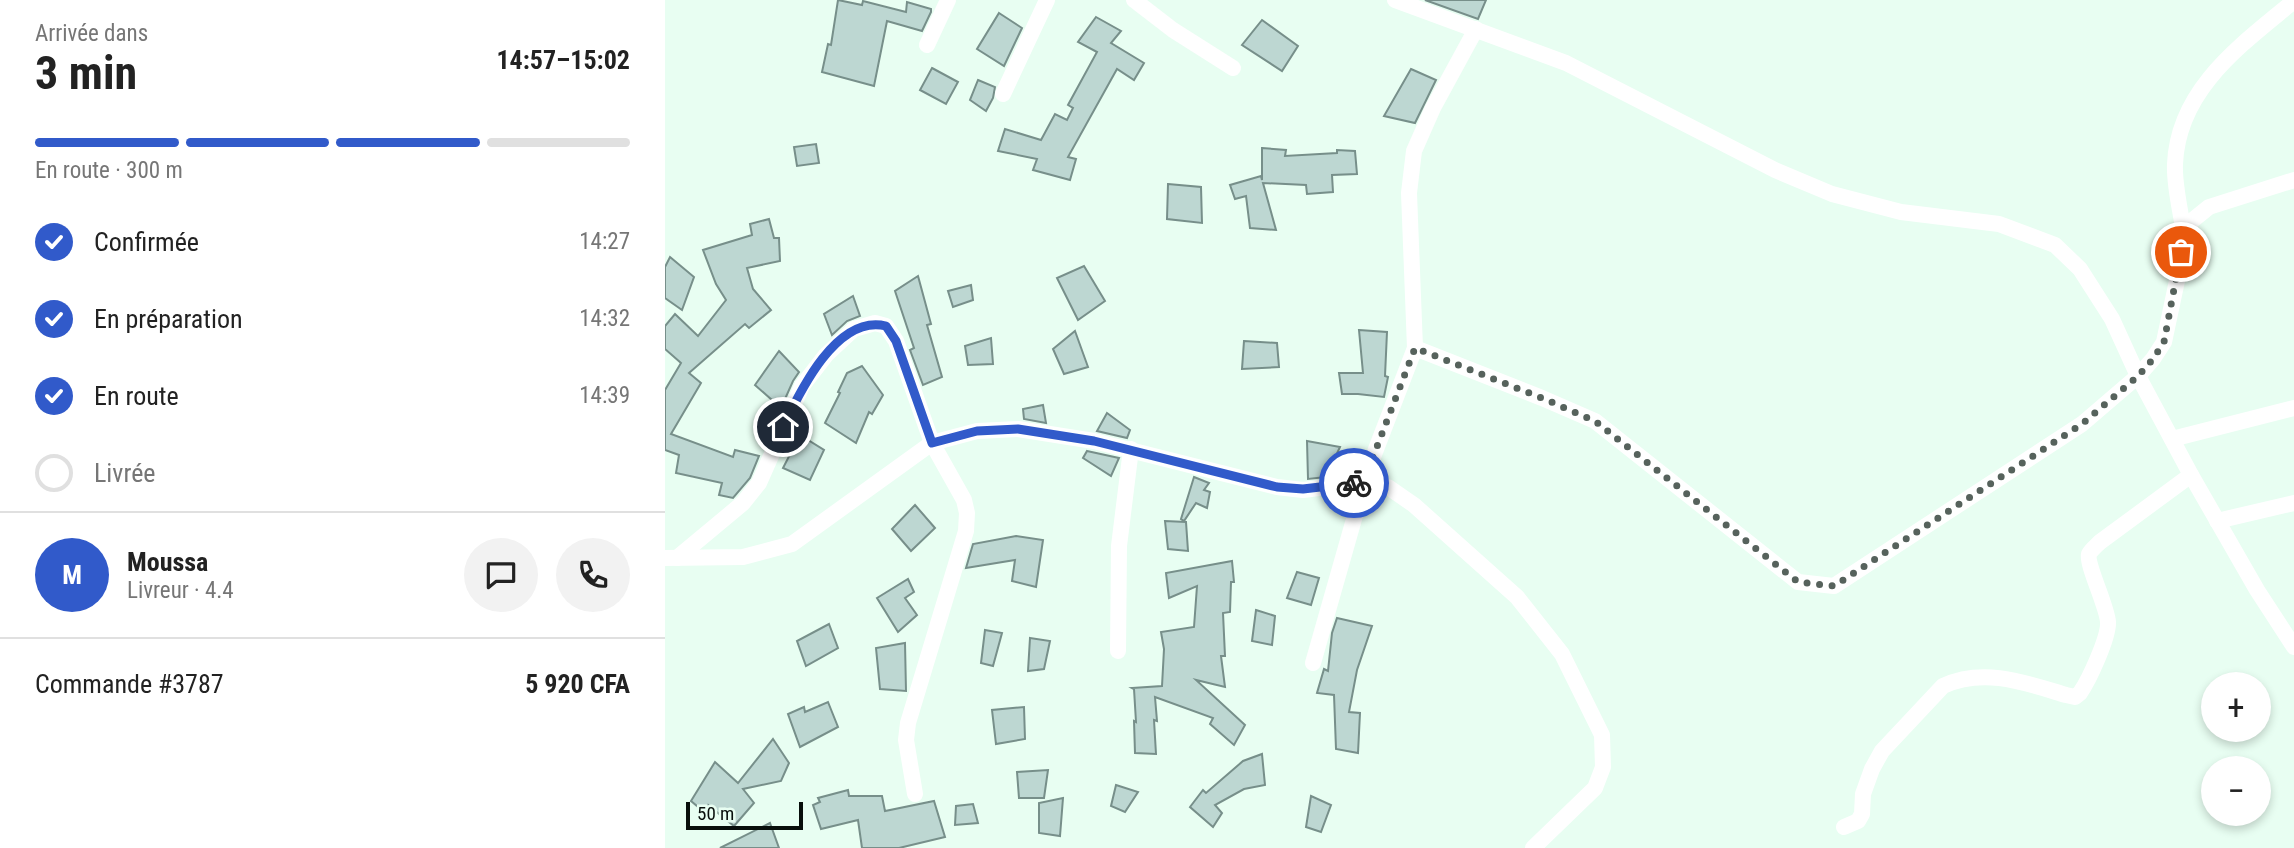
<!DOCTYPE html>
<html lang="fr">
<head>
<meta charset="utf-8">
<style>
	body { margin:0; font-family:"Roboto Condensed",sans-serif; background:#f2f2f2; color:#222; height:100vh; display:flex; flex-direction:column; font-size:26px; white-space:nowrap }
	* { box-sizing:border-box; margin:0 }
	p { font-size:23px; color:#767676 }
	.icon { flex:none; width:38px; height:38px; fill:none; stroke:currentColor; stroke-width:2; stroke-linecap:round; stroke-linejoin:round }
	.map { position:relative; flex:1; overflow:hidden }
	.details { display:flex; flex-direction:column; background:#fff; width:665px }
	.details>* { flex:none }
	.buttons { position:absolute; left:1536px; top:672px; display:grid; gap:14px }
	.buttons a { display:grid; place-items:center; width:70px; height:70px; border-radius:50%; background:#fff; box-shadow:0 4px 10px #0003; font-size:35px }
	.scale { position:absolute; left:21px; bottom:18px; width:117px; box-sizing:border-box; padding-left:7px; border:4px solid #070e0b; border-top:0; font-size:19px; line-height:24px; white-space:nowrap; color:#070e0b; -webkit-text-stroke:5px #e8fef2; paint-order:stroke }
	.pin { position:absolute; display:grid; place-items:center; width:60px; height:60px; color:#fff; margin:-30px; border:4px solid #fff; border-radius:50%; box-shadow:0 2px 7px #0007 }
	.courier { position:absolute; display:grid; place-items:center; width:70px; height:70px; margin:-35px; border:5px solid #315aca; border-radius:50%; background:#fff; color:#222; box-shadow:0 2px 9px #0007 }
	.head em { font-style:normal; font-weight:700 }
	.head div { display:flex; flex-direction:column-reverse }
	.head { display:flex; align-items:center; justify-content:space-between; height:119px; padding:0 35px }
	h1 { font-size:46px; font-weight:700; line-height:52px }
	.bar { display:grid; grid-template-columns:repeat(4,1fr); gap:10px 7px; align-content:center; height:84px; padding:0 35px }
	.bar i { height:9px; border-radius:5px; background:#e0e0e0 }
	.bar .on { background:#315aca }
	.bar p { grid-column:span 4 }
	.line { display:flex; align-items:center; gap:18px; padding:0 35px; border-top:2px solid #e0e0e0 }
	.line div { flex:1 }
	.round { display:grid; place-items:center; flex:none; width:74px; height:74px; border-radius:37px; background:#f2f2f2 }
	ol { padding:0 35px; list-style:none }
	li { display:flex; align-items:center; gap:21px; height:77px }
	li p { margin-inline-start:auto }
	li .icon { padding:7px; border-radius:50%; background:#315aca; color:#fff; stroke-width:4 }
	li:last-child { color:#767676 }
	li i { width:38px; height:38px; border:4px solid #e0e0e0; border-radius:50% }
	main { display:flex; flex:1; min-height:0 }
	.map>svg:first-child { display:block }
	.building { fill:#bdd7d2; stroke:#778f8a; stroke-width:2 }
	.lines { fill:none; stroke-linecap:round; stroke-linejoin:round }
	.street { stroke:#fff; stroke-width:16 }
	.done { stroke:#56625c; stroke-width:7; stroke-dasharray:0 12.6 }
	.route { stroke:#315aca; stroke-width:9 }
</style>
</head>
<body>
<main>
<section class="details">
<div class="head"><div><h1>3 min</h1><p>Arrivée dans</p></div><em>14:57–15:02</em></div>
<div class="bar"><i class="on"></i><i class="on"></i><i class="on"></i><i></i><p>En route · 300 m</p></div>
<ol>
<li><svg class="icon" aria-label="check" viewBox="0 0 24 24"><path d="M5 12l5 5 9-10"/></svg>Confirmée<p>14:27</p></li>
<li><svg class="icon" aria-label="check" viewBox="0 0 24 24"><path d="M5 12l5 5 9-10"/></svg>En préparation<p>14:32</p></li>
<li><svg class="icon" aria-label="check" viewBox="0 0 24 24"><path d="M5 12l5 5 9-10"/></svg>En route<p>14:39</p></li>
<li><i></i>Livrée</li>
</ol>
<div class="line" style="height:126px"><b class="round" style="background:#315aca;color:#fff">M</b><div><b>Moussa</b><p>Livreur · 4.4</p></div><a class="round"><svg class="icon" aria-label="chat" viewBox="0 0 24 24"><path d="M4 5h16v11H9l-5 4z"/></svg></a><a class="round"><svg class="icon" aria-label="phone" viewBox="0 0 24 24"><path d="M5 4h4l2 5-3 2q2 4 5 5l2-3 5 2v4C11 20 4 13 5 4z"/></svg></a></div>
<div class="line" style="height:91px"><div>Commande #3787</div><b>5 920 CFA</b></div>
</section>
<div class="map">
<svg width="1629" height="848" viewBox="0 0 1629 848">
	<rect width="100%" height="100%" fill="#e8fef2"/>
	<g class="building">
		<path d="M173 0 197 5 198 1 241 12 242 2 266 9V12L257 31 222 21 209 86 157 72 163 44 166 45Z"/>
		<path d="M760 0H821L813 19Z"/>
		<path d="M334 13 357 28 339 66 312 49Z"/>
		<path d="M431 17 456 31 446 43 479 63 469 80 452 69 403 157 411 159 405 180 368 170 372 159 333 151 340 129 376 140 390 114 402 120 408 108 403 105 432 52 413 42Z"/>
		<path d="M597 20 633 46 617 71 577 45Z"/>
		<path d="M267 68 293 82 281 104 255 90Z"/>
		<path d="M746 69 771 80 750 123 719 116Z"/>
		<path d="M313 80 330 87 328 98 321 111 305 100Z"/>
		<path d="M151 144 154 163 132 166 129 147Z"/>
		<path d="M597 148 621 150 620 156 672 153V150L690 151 692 174 667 175 668 192 642 194 641 185 598 183 611 230 585 228 581 196 570 199 565 185 596 176 597 180Z"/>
		<path d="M503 184 536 187 537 223 502 219Z"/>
		<path d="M104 219 109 238H114L115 261 82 268 88 289 106 310 84 328 80 324 24 373 36 383 6 434 68 457 70 450 94 456 85 478 68 498 54 495 57 483 11 473 14 455 0 450V390L16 363 0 349V326L10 314 33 336 61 300 51 284 38 250 87 235 85 224Z"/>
		<path d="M5 257 29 277 17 310 0 298V267Z"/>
		<path d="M419 266 440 301 413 320 392 278Z"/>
		<path d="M253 276 266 324 262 325 277 377 258 385 245 350 249 348 230 291Z"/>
		<path d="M306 285 308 300 288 307 283 291Z"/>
		<path d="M188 296 195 316 182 321 167 335 159 314Z"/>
		<path d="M694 330 722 332 720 376 723 377 719 397 693 394H677L674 373H698Z"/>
		<path d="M410 331 423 367 399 374 388 349Z"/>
		<path d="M326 338 328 364 303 365 300 346Z"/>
		<path d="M579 341 612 343 614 367 577 369Z"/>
		<path d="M114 351 134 372 128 381 116 408 90 385Z"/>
		<path d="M197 366 218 395 207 414 204 412 191 443 160 423 175 393 173 392 182 373Z"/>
		<path d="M378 405 381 423 359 419 358 409Z"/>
		<path d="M442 413 465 430 462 438 432 431Z"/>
		<path d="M135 435 159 450 145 480 118 468Z"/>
		<path d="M642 441 675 447 661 477 643 479Z"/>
		<path d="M422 451 454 458 446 476 418 458Z"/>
		<path d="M529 477 544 483 539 490 545 492 542 508 531 503 519 521 516 519Z"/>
		<path d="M250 505 270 528 246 551 227 529Z"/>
		<path d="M500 521 521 522 523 551 503 549Z"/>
		<path d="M351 536 378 540 371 587 347 581 350 560 301 568 308 544Z"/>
		<path d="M567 561 569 582H566L565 612 558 613 560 656H556L560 687 531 680 580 725 569 745 545 724 548 718 490 697 492 721 489 720 491 754 470 753 469 721 471 722 469 689 467 688 497 686 499 649 496 632 529 627 532 586 504 598 501 573Z"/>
		<path d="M632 572 654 578 646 605 622 598Z"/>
		<path d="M243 579 249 592 240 598 252 615 233 632 212 598Z"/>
		<path d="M591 610 610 616 607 645 587 641Z"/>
		<path d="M672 618 707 626 692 670 684 712 695 713 693 753 671 749 669 695 652 693 659 669 663 671 667 633Z"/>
		<path d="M164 624 173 648 141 666 132 641Z"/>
		<path d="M320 630 337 633 328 666 316 663Z"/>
		<path d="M365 638 385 641 379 669 363 671Z"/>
		<path d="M240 643 241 691 215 689 211 648Z"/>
		<path d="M163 702 173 727 135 747 123 714 139 707 140 712Z"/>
		<path d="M359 707 360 739 331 744 327 710Z"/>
		<path d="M108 739 124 763 116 781 78 789 89 803 69 826 43 805 38 811 26 801 50 762 73 783Z"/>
		<path d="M597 754 600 785 579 789 550 805 557 813 548 827 525 807 538 790 541 793 578 761Z"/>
		<path d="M383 770 379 798H354L352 772Z"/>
		<path d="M451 785 473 792 460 812 446 806Z"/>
		<path d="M183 790 184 796H217L220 811 269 801 280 837 234 848H197L193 820 156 829 148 805 155 802 153 798Z"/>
		<path d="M646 796 666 805 656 832 641 827Z"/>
		<path d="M398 798 395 836 374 833V803Z"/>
		<path d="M308 804 313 823 290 825 291 806Z"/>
		<path d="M105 823 114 848H55Z"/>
	</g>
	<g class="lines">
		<g class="street">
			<path d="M469 0 508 30 568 68"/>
			<path d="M730 0 901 63 1110 170 1167 194 1236 212 1334 224 1390 245 1415 269 1447 319 1473 376 1526 475 1592 590 1629 647"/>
			<path d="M262 45 283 0"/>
			<path d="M338 94 382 0"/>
			<path d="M1518 228C1515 208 1509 184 1510 164 1513 89 1576 45 1629 1"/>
			<path d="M750 348 877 398 930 421 1133 582 1169 586 1417 424 1473 376 1488 359 1499 342 1513 276 1518 228 1544 207 1629 180"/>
			<path d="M1507 439 1629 408"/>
			<path d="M1552 521 1629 503"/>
			<path d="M0 558 78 557 127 544 267 443 312 431 353 429 429 441 612 487 638 490 701 482 723 487 749 505 852 597 897 654 937 735 938 767 930 788 868 848"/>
			<path d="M12 558 78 503 94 483 137 386 161 355 189 329 210 323 221 326 231 341 267 443 299 500 302 513 301 531 243 723 241 740 250 794"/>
			<path d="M453 651 454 546 466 449"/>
			<path d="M648 663 703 470 750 348 744 193 749 151 768 108 811 29"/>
			<path d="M1179 827 1193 821 1197 814 1198 794 1207 769 1217 751 1278 686C1319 667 1361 683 1401 695L1410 697 1415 693C1424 680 1444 637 1443 622 1442 606 1421 564 1424 554 1426 550 1431 546 1435 542L1526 475"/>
		</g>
	</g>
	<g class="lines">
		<path class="done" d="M689 483 701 482 703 470 750 348 877 398 930 421 1133 582 1169 586 1417 424 1473 376 1488 359 1499 342 1516 252"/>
		<path class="route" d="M118 427C135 391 172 314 221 326L231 341 267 443 312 431 353 429 429 441 612 487 638 489 689 483"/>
	</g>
</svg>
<div class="buttons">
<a>+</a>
<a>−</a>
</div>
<div class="scale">50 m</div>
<div class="pin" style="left:1516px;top:252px;background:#ea580c"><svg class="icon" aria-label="bag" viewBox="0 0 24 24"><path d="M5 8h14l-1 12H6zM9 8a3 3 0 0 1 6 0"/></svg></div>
<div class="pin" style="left:118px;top:427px;background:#1f2937"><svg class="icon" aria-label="home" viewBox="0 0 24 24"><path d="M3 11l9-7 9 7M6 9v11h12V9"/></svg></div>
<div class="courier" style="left:689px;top:483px"><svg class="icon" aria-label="bike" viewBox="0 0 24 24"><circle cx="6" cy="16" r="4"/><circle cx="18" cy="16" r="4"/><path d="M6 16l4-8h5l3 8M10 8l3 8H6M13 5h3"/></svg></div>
</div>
</main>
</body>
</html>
